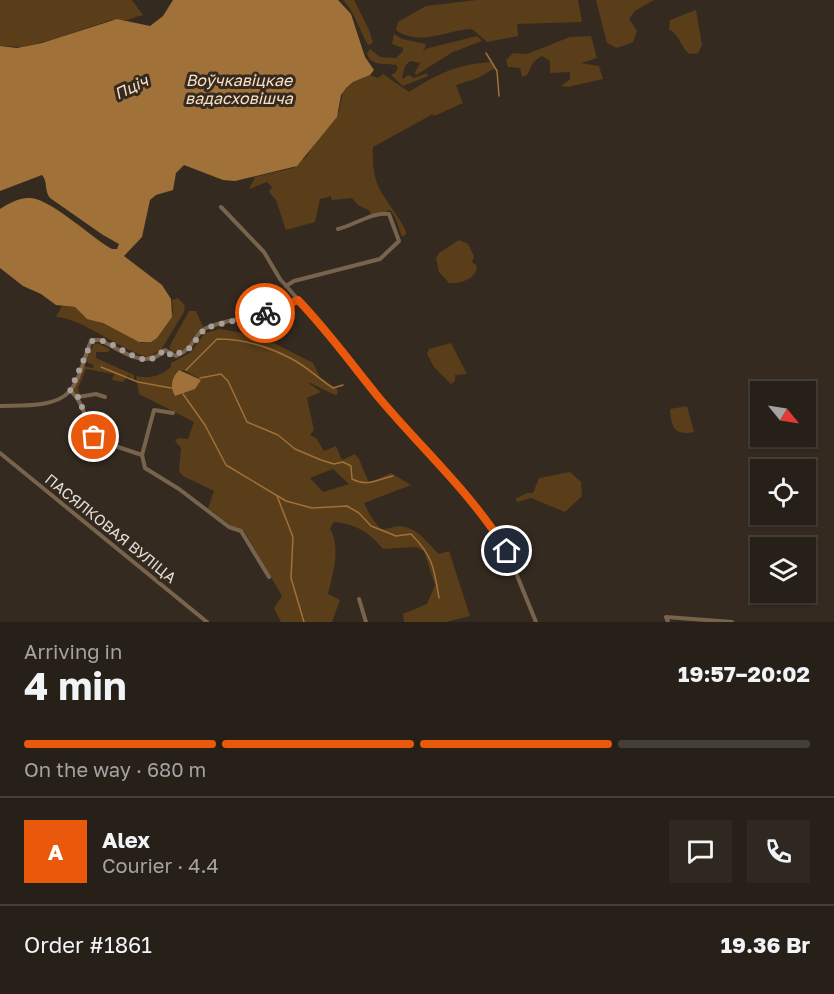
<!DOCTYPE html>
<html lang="en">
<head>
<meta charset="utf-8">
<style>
	body { margin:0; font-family:"Golos Text",sans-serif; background:#2f2821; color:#f1f3f6; height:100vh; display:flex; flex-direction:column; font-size:22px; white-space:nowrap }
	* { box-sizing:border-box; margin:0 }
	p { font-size:20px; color:#a4a3a2 }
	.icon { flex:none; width:33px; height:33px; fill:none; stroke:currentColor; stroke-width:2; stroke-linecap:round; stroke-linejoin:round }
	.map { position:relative; height:622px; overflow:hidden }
	.sheet { display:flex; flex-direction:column; background:#272018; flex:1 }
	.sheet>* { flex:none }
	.needle { width:39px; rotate:120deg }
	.controls { position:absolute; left:750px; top:381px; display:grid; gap:12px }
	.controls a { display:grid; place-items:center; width:66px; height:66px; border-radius:0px; background:#272018; box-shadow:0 2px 4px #0004,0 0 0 2px #433e37; font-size:30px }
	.pin { position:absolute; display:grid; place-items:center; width:51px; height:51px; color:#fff; margin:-26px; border:3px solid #fff; border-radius:50%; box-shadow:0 2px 6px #0007 }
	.courier { position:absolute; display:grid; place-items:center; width:60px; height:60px; margin:-30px; border:4px solid #ea580c; border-radius:50%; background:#fff; color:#222; box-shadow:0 2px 8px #0007 }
	.head em { font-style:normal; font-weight:700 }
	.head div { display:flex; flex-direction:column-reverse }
	.head { display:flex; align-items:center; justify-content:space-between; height:102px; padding:0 24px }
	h1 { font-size:39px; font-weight:700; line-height:45px }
	.bar { display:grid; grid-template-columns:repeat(4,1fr); gap:9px 6px; align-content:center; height:72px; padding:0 24px }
	.bar i { height:8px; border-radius:4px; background:#433e37 }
	.bar .current { background:#ea580c }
	.bar p { grid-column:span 4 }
	.line { display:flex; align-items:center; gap:15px; padding:0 24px; border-top:2px solid #433e37 }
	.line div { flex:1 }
	.round { display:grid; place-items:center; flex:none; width:63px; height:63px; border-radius:0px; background:#2f2821 }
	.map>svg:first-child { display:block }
	.green { fill:#5a3d19; fill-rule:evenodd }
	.water { fill:#a07138 }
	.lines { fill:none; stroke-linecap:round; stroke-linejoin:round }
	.stream { stroke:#a07138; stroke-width:1.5 }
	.minor { stroke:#78634d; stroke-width:4 }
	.done { stroke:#a79f98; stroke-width:6; stroke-dasharray:0 10.8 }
	.route { stroke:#ea580c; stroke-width:8 }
	.labels { text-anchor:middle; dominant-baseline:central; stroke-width:6; stroke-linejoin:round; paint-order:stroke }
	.street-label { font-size:15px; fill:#e5ded8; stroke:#342a20 }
	.water-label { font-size:16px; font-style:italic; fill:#fadfc1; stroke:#342a20 }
</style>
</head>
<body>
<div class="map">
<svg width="834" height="622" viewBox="0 0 834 622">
	<rect width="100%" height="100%" fill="#342a20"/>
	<g class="green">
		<path d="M0 0H132L143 15 127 20H111L51 40 22 47 0 46Z"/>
		<path d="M343 0H354L369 30 373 43 368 45C359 30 355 12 343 0Z"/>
		<path d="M477 0H578L582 22 517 24 518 36 487 42 472 29C446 30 420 47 396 30L398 22 426 6Z"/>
		<path d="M596 0H654L635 11 629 19 637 31 633 42 617 48 607 43Z"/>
		<path d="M696 10 702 45 698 53 689 54C680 45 680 36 669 29L670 20Z"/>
		<path d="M394 34 402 39 426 44 422 56 425 49 477 36 482 41 453 52 416 75 415 72 420 63 410 61 405 66 402 77 403 79 408 75 414 78 427 73 428 76 403 86 391 75 395 73 398 68 396 65C385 63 371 67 367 53L370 49 380 57 396 58 403 51V48L392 44Z"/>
		<path d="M591 36 597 58 581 63 599 66 603 79 568 87 561 86 570 79V72L550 73V61L542 56C534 60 531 65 528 74L522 77 520 68 508 67 506 60 513 53 527 54 570 37Z"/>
		<path d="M491 62 495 68 478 78 456 85 463 103 434 116 433 114 373 147C371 192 386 194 405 229L406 234 402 237 395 217 390 210 371 216 370 211 358 205 352 198 332 200 330 195 329 197 320 199 315 222 286 230 276 200 269 192 272 187 267 182 249 189 255 177 293 168 306 157 319 137 334 121 339 111 343 91 353 82 370 75 378 78 383 74 409 92C437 74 457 64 491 62Z"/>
		<path d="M459 240 468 244 474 256 472 262 477 266C476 279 461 284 449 283L439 272 436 258 439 253Z"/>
		<path d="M178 298 185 306 184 312 161 350 148 357C121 351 80 317 56 317L62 306 75 307 85 317 103 323 142 343 157 338 169 321 173 312 172 300Z"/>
		<path d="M189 311H196L203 327 185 350 172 352 169 347Z"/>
		<path d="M220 329 260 336 313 363 320 377 338 390 337 395C326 392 318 386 307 382L321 392 307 398 314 430 310 435 316 438 324 451 336 446 342 460 355 454 359 459 369 483 391 473 411 485 364 503C366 508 377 529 383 529 395 529 395 523 411 529 421 533 431 547 439 554L449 551 470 616 446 622H404L403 614 427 604 435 585 424 551 416 547 383 549C369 532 356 524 334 522L330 528C341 548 333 573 328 594L340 600 332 622H281L274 608 282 596 244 531 230 525 208 508 214 491 183 476 179 471 181 448 175 441 178 438 188 439 194 422 139 394 136 376C150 379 161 376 171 367V363L190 353 205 333ZM179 370 185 371 201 380 194 389 175 396C169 387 172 377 179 370ZM333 469 349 484 323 492 310 478Z"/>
		<path d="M97 343 110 349 108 352H96V358L134 375V381L128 375 123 382 112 380 114 374 86 369 78 388 80 396 74 394 73 390 84 366 92 368 94 365 88 363 86 358 94 344Z"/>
		<path d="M451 343 467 374 455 375V381L451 384 434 367 427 354 429 349Z"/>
		<path d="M687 406 694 432C674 436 671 427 670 409Z"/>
		<path d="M570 472 581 482 582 496 565 512 531 498 518 502 515 499 527 493H533L539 478Z"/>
	</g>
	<g class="water">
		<path d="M173 0H338L351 14 365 57 374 70 370 75 353 82 346 88 341 95 337 117 297 166 235 181 223 180 184 165 176 173 173 190 156 195 150 200 142 237 124 256 162 285 171 299 172 317 157 338 151 342H139L103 323 87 319 75 307 56 305 41 294 23 286 0 268V209C9 203 20 197 31 198 52 200 92 238 112 249H117L119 244 103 235 50 198C44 191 48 181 42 175L0 191V46L17 48 42 43 117 19 150 26 163 16Z"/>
		<path d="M179 370 201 380 195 389 175 396C169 387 172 377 179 370Z"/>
	</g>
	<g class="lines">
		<g class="stream">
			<path d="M486 53 497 71 499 96"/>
			<path d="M101 367 138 382 171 388"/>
			<path d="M186 370 217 339C243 339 267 346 290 358 305 365 319 379 333 388L343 385"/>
			<path d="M200 378 221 374 228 381 247 422 278 435 295 449 321 460 334 464 343 462 351 466 352 479C368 487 376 480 393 476"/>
			<path d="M183 394 205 425 226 465 286 501 312 508 347 506 359 513 371 526 396 536 411 534C433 556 434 568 439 598"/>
			<path d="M277 496 293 537 291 578 304 622"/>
		</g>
		<g class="minor">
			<path d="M221 207 264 252 280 279 333 339 382 401 468 497 496 534 507 551 536 622"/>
			<path d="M286 286 294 281 380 259 399 241 389 214C371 212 355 225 338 229"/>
			<path d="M70 391C85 402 85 425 97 440L142 455 145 468 179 489 229 527 241 531 269 577"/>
			<path d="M78 397 96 394 105 397"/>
			<path d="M0 406C20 405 54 408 69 392 80 380 84 358 90 343L94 340H100C121 350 145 371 165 350L176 356C195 349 194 333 206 328 236 315 271 318 298 300"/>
			<path d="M0 453 207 622"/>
			<path d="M142 455 154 410 173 413"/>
			<path d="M359 599 366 622"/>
			<path d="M668 622 666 617 732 622"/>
		</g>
	</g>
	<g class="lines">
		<path class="done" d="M94 437 78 397 70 391 92 341C107 335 131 361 150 360L165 350 172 356 190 348 205 328 265 313"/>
		<path class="route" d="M265 313 298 300C328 331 353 366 380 399 423 450 472 494 507 551"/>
	</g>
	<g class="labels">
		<g class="street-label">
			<text transform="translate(111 528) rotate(39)">ПАСЯЛКОВАЯ ВУЛІЦА</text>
		</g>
		<g class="water-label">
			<text x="239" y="80">Воўчкавіцкае<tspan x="239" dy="18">вадасховішча</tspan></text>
			<text transform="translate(131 87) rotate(-26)">Пціч</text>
		</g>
	</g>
</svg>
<div class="controls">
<a><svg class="needle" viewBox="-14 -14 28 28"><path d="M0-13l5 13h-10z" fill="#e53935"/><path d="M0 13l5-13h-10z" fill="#a4a3a2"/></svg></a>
<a><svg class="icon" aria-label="locate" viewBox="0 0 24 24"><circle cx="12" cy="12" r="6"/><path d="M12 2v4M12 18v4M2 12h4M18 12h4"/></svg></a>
<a><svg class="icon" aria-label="layers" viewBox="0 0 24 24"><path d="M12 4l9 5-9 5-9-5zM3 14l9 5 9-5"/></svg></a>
</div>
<div class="pin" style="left:94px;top:437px;background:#ea580c"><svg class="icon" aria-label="bag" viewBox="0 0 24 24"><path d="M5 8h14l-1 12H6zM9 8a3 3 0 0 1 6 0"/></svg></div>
<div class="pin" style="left:507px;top:551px;background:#1f2937"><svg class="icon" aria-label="home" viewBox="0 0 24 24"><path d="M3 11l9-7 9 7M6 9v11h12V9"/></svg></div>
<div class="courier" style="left:265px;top:313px"><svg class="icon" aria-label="bike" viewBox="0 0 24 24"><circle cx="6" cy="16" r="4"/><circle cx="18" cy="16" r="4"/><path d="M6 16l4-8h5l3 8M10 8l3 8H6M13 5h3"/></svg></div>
</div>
<section class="sheet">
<div class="head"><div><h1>4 min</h1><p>Arriving in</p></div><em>19:57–20:02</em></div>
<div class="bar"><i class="current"></i><i class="current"></i><i class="current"></i><i></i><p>On the way · 680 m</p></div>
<div class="line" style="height:108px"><b class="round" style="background:#ea580c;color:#fff">A</b><div><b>Alex</b><p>Courier · 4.4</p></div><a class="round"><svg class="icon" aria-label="chat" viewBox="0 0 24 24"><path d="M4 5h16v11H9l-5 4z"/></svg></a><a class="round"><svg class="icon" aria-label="phone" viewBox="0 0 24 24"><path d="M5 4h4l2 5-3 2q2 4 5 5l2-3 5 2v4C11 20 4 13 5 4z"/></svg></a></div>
<div class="line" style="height:78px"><div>Order #1861</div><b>19.36 Br</b></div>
</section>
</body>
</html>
